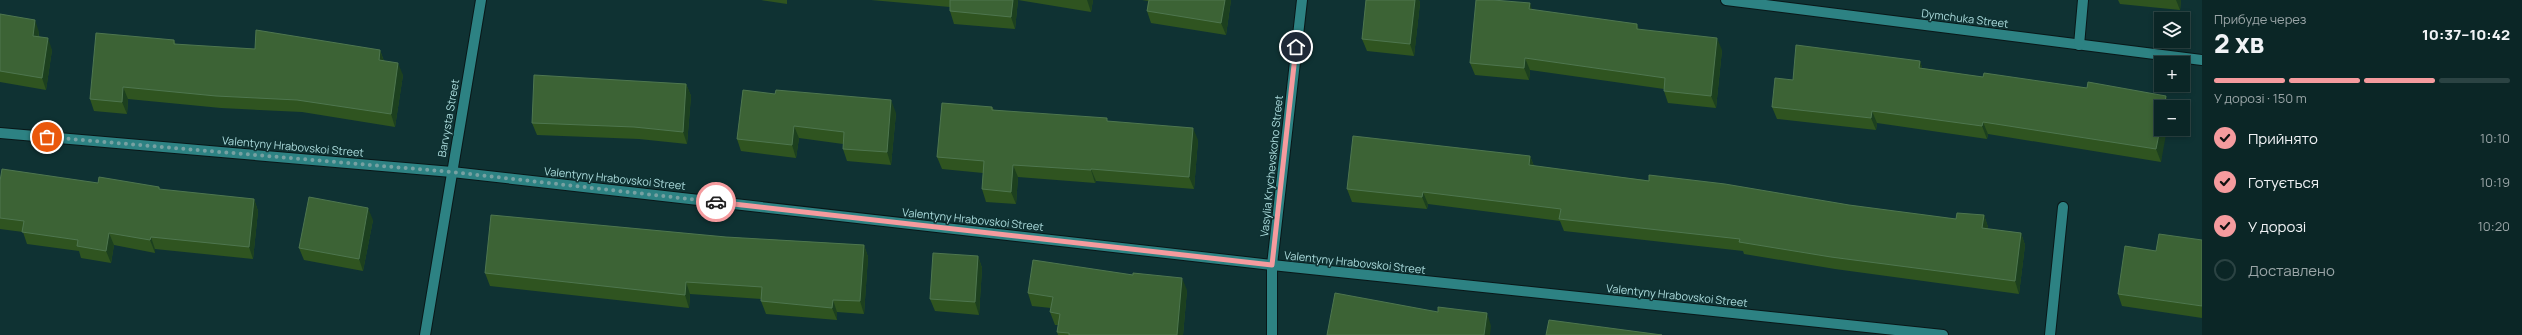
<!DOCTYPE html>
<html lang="uk">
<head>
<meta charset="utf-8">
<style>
	body { margin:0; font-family:Manrope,sans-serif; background:#142e2e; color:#f1f3f6; height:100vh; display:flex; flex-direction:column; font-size:15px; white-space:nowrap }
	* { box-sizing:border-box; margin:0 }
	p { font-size:13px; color:#9aa5a7 }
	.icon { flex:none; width:22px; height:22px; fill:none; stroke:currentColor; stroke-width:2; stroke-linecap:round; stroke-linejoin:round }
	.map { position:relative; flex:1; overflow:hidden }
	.side { display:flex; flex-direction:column; background:#0b2626; width:320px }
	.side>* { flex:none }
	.controls { position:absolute; left:2154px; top:12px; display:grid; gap:8px }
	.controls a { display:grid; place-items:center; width:36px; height:36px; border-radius:0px; background:#0b2626; box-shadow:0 2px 6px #0003,0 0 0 1px #2b4343; font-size:20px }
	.pin { position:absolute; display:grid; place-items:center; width:34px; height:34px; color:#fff; margin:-17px; border:2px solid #fff; border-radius:50%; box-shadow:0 1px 4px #0007 }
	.courier { position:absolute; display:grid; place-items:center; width:40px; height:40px; margin:-20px; border:3px solid #f59b9e; border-radius:50%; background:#fff; color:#222; box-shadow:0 1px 5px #0007 }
	.summary em { font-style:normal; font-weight:800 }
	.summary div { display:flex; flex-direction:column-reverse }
	.summary { display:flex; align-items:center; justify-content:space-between; height:68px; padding:0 12px }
	h1 { font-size:26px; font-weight:800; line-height:30px }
	.bar { display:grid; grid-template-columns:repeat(4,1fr); gap:6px 4px; align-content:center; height:48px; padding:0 12px }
	.bar i { height:5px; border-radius:3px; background:#2b4343 }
	.bar .selected { background:#f59b9e }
	.bar p { grid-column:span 4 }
	ol { padding:0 12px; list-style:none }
	li { display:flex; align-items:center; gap:12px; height:44px }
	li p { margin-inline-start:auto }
	li .icon { padding:4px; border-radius:50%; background:#f59b9e; color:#111; stroke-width:4 }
	li:last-child { color:#9aa5a7 }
	li i { width:22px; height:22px; border:2px solid #2b4343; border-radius:50% }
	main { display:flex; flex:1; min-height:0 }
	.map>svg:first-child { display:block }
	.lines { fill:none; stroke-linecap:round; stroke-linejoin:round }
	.minor-casing { stroke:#091718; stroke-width:12 }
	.minor { stroke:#2d8283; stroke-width:10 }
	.wall { fill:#2f5420 }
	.shaded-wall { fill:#1c401f }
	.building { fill:#3c6335; stroke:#4e764f }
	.done { stroke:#76a1a2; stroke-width:4; stroke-dasharray:0 7.2 }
	.route { stroke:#f59b9e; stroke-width:5 }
	.labels { text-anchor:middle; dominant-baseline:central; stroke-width:3; stroke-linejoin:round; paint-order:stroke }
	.street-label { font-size:11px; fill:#adddde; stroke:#0f3233 }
</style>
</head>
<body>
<main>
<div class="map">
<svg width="2202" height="335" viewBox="0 0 2202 335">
	<rect width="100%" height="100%" fill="#0f3233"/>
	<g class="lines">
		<defs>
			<g id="minor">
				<path d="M1726 0 2202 60"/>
				<path d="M2079 45 2083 0"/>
				<path d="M0 133 452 172 1272 265 1943 335"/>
				<path d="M425 335 481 0"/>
				<path d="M1272 335V265L1302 0"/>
				<path d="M2050 335 2063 207"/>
			</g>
		</defs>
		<use href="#minor" class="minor-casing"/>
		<use href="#minor" class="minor"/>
	</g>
	<g class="wall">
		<path d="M761 0H787V4Z"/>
		<path d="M871 0H1093L1091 12 1018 0 1015 29 954 24 950 11V7Z"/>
		<path d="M1142 0H1231L1226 35 1151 23 1147 11 1148 1Z"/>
		<path d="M1366 0H1419L1420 3 1414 56 1367 51 1362 39Z"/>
		<path d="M2118 0H2181L2180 10 2120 4Z"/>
		<path d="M1532 10 1640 29 1722 50 1716 108 1668 103 1664 91V89L1530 70 1529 80 1475 75 1470 63Z"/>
		<path d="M0 14 39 32V36L52 50 46 90 0 82Z"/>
		<path d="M174 40 176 45 255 49 380 50 384 61 403 75 395 127 302 112 221 108 128 99 127 114 94 111 90 99Z"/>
		<path d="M1920 61 1922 68 1983 77 2166 96 2161 162 1988 134 1987 139 1877 123 1876 130 1777 119 1772 107 1793 80Z"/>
		<path d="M686 84 691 96 687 144 639 139 537 135 532 123Z"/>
		<path d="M743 90 896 113 891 165 847 161 843 149V144L799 138 796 158 741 151 737 139Z"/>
		<path d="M992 107 994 110 1108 121 1198 140 1194 189 1096 181 1095 183 1018 177 1016 204 986 202 982 189 983 173 942 169 937 157Z"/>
		<path d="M1530 156 1534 166 1956 219 1984 215 1988 227V229L2021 233 2025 245 2019 294 1835 269 1744 254 1743 251 1564 231 1560 221 1428 204 1427 209 1352 202 1347 189Z"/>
		<path d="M0 181 98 183 159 187 160 190 254 199 258 211 253 259 155 249V253L114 245 111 263 81 258 79 251 27 244 23 232 0 229Z"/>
		<path d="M373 220 363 271 304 260 299 248Z"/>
		<path d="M726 237 864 245 868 257 864 314 837 312V320L766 314 761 301V299L690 294 689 308 490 286 485 273Z"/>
		<path d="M2202 240V318L2122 306 2118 294 2156 251Z"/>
		<path d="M978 256 982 268 979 315 935 311 930 299Z"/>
		<path d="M1187 290 1183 335H1058L1057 332 1058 325H1055L1050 312 1051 308 1032 306 1028 293Z"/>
	</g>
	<g class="shaded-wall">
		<path d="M1013 0H1018L1015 29 1011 17Z"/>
		<path d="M1087 0H1093L1091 12Z"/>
		<path d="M1225 0H1231L1226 35 1221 23Z"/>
		<path d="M1415 0H1419L1420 3 1414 56 1410 44Z"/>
		<path d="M2176 0H2181L2180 10Z"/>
		<path d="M1530 3 1534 16 1529 9Z"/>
		<path d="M35 20 39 32 37 48 33 36Z"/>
		<path d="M1637 24 1642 36 1637 29Z"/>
		<path d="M48 38 52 50 46 90 42 78Z"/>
		<path d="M1717 38 1722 50 1716 108 1711 96Z"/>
		<path d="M380 50 384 62 379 60Z"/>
		<path d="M1525 58 1530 70 1529 80 1524 68Z"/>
		<path d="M1920 61 1924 74 1919 68Z"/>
		<path d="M398 63 403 75 395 127 391 114Z"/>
		<path d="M686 84 691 96 687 144 683 132Z"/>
		<path d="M123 87 128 99 127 114 122 102Z"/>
		<path d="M2166 96 2170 107H2164Z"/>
		<path d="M891 100 896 113 891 165 887 152Z"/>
		<path d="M1872 111 1877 123 1876 130 1871 118Z"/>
		<path d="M1983 122 1988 134 1987 139 1982 126Z"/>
		<path d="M2161 124V129H2167L2161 162 2156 149Z"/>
		<path d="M794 126 799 138 796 158 792 145Z"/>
		<path d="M1193 128 1198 140 1194 189 1189 177Z"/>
		<path d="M1530 156 1535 169 1529 165Z"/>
		<path d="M1013 165 1018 177 1016 204 1011 192Z"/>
		<path d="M1091 169 1096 181 1095 183 1091 170Z"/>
		<path d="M1423 192 1428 204 1427 209 1422 197Z"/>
		<path d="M254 199 258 211 253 259 249 247Z"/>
		<path d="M368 208 373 220 363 271 359 259Z"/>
		<path d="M1984 215 1988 227 1987 241 1982 228Z"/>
		<path d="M109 233 114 245 111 263 106 251Z"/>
		<path d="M2021 233 2025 245 2019 294 2015 281Z"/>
		<path d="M151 237 155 249V253L150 240Z"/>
		<path d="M864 245 868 257 864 314 860 301Z"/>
		<path d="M978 256 982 268 979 315 975 302Z"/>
		<path d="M1182 278 1187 290 1183 335H1177Z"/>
		<path d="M686 282 690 294 689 308 685 295Z"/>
		<path d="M833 300 837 312V320L832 308Z"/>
		<path d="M1487 313 1491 326 1490 335H1484Z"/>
	</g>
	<g class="building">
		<path d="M950 0H1013L1011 17 950 11Z"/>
		<path d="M1149 0H1225L1221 23 1147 11Z"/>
		<path d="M1366 0H1415L1410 44 1362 39Z"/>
		<path d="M1476 0H1493L1530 3 1529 9 1637 24V29L1717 38 1711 96 1664 91 1665 78 1525 58 1524 68 1470 63Z"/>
		<path d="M0 14 35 20 33 36 48 38 42 78 0 71Z"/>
		<path d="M256 30 380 50 379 60 398 63 391 114 297 100 216 96 123 87 122 102 90 99 96 33 174 40V44L255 49Z"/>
		<path d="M1796 45 1920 61 1919 68 1983 77 1984 73 2087 88 2088 82 2166 96 2164 107H2161V124L2156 149 1983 122 1982 126 1872 111 1871 118 1772 107 1775 78 1793 80Z"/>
		<path d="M534 75 686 84 683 132 634 127 532 123Z"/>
		<path d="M743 90 775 94 776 90 891 100 887 152 843 149 844 132 794 126 792 145 737 139Z"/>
		<path d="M942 103 992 107V110L1107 118V121L1193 128 1189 177 1091 169V170L1013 165 1011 192 982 189 984 161 937 157Z"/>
		<path d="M1353 136 1530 156 1529 165 1649 181V175L1725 184 1849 205 1956 219 1957 213 1984 215 1982 228 2021 233 2015 281 1831 257 1739 242 1740 239 1559 219 1561 209 1423 192 1422 197 1347 189Z"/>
		<path d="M2 169 98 183 99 177 159 187V189L254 199 249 247 151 237 150 240 109 233 106 251 77 246 78 240 22 232 24 221 0 218V181Z"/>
		<path d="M309 197 368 208 359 259 299 248Z"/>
		<path d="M491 215 726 237 864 245 860 301 833 300 832 308 761 301 762 287 686 282 685 295 485 273Z"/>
		<path d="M2159 234 2202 240V306L2118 294 2125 246 2156 251Z"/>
		<path d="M933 253 978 256 975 302 930 299Z"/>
		<path d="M1033 260 1133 275V273L1182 278 1177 335H1069V333L1057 332 1060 314 1050 312 1053 297 1028 293Z"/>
		<path d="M1335 293 1438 312V307L1487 313 1484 335H1327Z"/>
		<path d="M1549 320 1662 335H1546Z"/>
	</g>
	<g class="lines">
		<path class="done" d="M47 137 452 172 716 202"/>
		<path class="route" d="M716 202 1272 265 1296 47"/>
	</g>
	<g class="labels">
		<g class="street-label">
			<text transform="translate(1965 18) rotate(7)">Dymchuka Street</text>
			<text transform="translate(448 118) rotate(-80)">Barvysta Street</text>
			<text transform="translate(293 146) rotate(5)">Valentyny Hrabovskoi Street</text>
			<text transform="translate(1271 166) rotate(-84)">Vasylia Krychevskoho Street</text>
			<text transform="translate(615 178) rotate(6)">Valentyny Hrabovskoi Street</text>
			<text transform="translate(973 219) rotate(6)">Valentyny Hrabovskoi Street</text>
			<text transform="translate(1355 262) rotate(6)">Valentyny Hrabovskoi Street</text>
			<text transform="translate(1677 295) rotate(6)">Valentyny Hrabovskoi Street</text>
		</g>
	</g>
</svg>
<div class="controls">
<a><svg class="icon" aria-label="layers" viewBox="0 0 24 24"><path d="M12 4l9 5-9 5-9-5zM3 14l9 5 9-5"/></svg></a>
<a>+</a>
<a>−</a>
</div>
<div class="pin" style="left:47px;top:137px;background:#ea580c"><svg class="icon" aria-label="bag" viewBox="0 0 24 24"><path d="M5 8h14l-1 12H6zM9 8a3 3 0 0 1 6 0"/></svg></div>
<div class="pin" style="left:1296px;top:47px;background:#1f2937"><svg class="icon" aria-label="home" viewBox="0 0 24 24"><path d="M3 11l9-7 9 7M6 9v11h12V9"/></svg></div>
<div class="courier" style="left:716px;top:202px"><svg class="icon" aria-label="car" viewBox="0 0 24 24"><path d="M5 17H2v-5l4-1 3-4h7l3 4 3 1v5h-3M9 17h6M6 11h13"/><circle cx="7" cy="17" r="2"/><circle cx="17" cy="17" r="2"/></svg></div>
</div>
<section class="side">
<div class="summary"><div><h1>2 хв</h1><p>Прибуде через</p></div><em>10:37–10:42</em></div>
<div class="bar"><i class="selected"></i><i class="selected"></i><i class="selected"></i><i></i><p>У дорозі · 150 m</p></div>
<ol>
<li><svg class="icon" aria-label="check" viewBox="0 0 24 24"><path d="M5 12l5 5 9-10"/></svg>Прийнято<p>10:10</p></li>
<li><svg class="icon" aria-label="check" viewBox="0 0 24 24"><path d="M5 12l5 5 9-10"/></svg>Готується<p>10:19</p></li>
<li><svg class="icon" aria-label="check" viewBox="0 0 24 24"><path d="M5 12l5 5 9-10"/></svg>У дорозі<p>10:20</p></li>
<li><i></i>Доставлено</li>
</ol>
</section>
</main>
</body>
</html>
